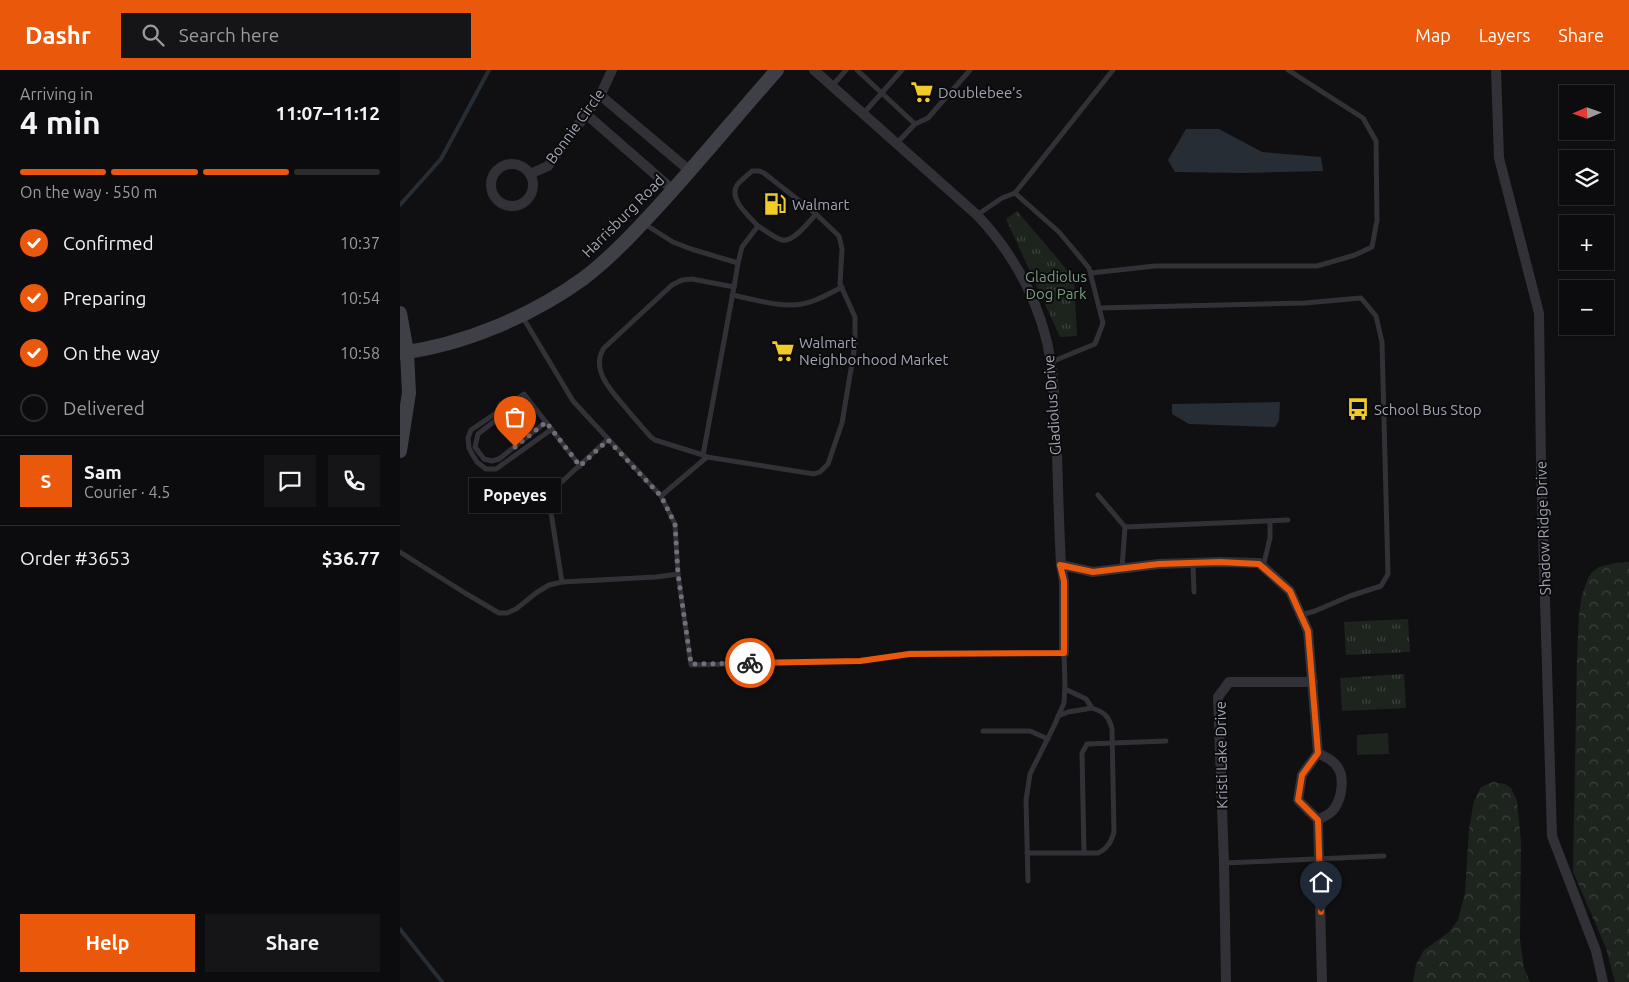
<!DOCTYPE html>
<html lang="en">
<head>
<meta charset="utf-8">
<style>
	body { margin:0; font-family:Ubuntu,sans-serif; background:#151517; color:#f1f3f6; height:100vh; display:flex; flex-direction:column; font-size:19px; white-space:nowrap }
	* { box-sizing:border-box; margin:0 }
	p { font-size:16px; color:#9a9b9e }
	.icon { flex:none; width:28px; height:28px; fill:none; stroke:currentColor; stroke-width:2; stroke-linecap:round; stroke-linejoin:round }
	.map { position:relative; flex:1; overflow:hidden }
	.details { display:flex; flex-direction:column; background:#0c0c0e; width:400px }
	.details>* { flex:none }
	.needle { width:32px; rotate:268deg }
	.buttons { position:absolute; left:1159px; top:15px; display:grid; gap:10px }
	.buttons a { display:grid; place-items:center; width:55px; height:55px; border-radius:0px; background:#0c0c0e; box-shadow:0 1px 4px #0004,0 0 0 1px #2c2c2e; font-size:25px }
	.pin { position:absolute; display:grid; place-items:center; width:42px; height:42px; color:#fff; margin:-51px -21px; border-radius:50% 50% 50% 0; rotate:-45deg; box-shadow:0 0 5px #0007 }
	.pin .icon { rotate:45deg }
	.courier { position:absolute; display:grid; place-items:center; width:50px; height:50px; margin:-25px; border:4px solid #ea580c; border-radius:50%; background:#fff; color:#222; box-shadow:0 1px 6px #0007 }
	.bubble { position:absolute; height:35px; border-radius:0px; background:#0c0c0e; box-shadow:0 1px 4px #0004,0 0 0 1px #2c2c2e; font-size:16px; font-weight:700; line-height:35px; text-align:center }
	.overview em { font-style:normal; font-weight:700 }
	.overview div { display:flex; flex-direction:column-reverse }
	.overview { display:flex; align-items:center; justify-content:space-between; height:85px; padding:0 20px }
	h1 { font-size:32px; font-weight:700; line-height:38px }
	.bar { display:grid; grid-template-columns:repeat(4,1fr); gap:8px 5px; align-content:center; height:60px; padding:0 20px }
	.bar i { height:6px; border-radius:4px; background:#2c2c2e }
	.bar .active { background:#ea580c }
	.bar p { grid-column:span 4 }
	.line { display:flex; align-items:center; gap:12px; padding:0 20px; border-top:1px solid #2c2c2e }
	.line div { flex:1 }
	.round { display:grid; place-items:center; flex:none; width:52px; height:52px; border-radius:0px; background:#151517 }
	ol { padding:0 20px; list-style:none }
	li { display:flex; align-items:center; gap:15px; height:55px }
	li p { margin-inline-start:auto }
	li .icon { padding:5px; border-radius:50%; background:#ea580c; color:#fff; stroke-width:4 }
	li:last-child { color:#9a9b9e }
	li i { width:28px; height:28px; border:2px solid #2c2c2e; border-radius:50% }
	.cta { display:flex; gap:10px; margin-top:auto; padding:10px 20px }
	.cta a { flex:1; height:58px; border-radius:0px; background:#ea580c; color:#fff; font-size:20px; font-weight:700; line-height:58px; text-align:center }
	.cta a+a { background:#151517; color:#f1f3f6 }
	header { display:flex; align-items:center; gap:30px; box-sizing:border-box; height:70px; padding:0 25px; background:#ea580c; color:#fff }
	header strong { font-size:24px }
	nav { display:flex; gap:28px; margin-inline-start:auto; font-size:18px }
	.search { width:350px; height:45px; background:#151517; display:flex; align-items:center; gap:12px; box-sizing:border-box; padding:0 18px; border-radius:0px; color:#9a9b9e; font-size:19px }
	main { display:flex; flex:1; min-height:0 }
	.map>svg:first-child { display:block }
	.grass { fill:#1d241e }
	.forest { fill:url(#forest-crowns) }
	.park { fill:url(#park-tufts) }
	.water { fill:#272d35 }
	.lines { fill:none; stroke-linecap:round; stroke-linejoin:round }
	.stream { stroke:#272d35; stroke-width:4 }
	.lane { stroke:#313137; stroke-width:5 }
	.street { stroke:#313137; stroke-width:10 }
	.secondary { stroke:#3f4047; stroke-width:14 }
	.done { stroke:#6e707a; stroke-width:5; stroke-dasharray:0 9 }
	.route { stroke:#ea580c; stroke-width:6 }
	.labels { text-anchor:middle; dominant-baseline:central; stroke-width:4; stroke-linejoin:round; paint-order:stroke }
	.poi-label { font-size:15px; fill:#a1a4b2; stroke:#0b0b0d; text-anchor:start }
	.street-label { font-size:15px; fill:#a1a4b2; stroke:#0b0b0d }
	.park-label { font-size:15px; fill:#789e80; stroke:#0b0b0d }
</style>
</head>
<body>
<header>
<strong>Dashr</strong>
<div class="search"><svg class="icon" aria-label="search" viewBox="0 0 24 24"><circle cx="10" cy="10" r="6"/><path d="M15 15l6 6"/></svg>Search here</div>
<nav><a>Map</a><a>Layers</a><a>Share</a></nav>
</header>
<main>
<section class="details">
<div class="overview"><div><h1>4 min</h1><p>Arriving in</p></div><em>11:07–11:12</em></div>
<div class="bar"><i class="active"></i><i class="active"></i><i class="active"></i><i></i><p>On the way · 550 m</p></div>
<ol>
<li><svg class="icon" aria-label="check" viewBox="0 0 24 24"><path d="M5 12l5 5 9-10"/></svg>Confirmed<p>10:37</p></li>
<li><svg class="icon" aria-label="check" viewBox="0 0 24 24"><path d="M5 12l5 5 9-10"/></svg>Preparing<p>10:54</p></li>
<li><svg class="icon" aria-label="check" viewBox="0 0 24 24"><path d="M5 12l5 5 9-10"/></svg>On the way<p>10:58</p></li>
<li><i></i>Delivered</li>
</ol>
<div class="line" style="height:90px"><b class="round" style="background:#ea580c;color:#fff">S</b><div><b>Sam</b><p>Courier · 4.5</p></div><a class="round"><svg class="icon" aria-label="chat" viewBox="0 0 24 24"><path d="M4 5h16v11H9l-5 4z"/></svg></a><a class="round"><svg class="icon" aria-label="phone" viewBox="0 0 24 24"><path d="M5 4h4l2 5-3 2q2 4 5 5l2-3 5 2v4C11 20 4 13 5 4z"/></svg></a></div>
<div class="line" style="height:65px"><div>Order #3653</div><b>$36.77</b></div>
<div class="cta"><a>Help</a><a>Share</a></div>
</section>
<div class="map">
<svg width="1229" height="912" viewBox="0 0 1229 912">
	<defs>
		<pattern id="forest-crowns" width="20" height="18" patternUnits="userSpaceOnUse" patternTransform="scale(1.25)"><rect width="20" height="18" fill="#1d241e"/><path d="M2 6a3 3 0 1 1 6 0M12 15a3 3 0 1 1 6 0" fill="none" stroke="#3b413c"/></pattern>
		<pattern id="park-tufts" width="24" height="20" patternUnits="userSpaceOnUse" patternTransform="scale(1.25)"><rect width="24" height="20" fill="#1d241e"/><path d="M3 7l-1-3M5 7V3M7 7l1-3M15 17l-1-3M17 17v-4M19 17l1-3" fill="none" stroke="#3b413c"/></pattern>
	</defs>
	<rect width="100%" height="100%" fill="#101012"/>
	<path class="grass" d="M988 663 989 684 957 685V665Z"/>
	<g class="forest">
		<path d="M1229 492V912H1215L1206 878 1173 802 1177 587 1179 544 1182 525 1188 508 1192 502 1199 497 1215 493Z"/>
		<path d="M1093 712 1105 714 1111 718 1117 731 1121 771 1120 870 1124 898 1130 912H1013L1016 895 1024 880 1049 862 1058 850 1065 823 1069 759 1074 731 1081 717Z"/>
	</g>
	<g class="park">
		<path d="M617 141 674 208 677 266 660 267 606 149Z"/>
		<path d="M1008 549 1010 582 946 585 944 552Z"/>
		<path d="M1004 604 1006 638 942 641 940 608Z"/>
	</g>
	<g class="water">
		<path d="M786 59H819L862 82 921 87 923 101 843 103 775 102 768 90Z"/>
		<path d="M880 332 879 351 875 357 789 354 772 344V334Z"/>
	</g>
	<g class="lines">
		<g class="stream">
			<path d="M0 135 41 89 89 0"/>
			<path d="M0 859 42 912"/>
		</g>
		<g class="lane">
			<path d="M457 0 515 54 497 73"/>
			<path d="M432 16 446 0"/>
			<path d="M463 44 502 0"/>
			<path d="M515 54 528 48 570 0"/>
			<path d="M615 123 659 162 689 198 703 253 695 274 651 292"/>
			<path d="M577 145 602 128 615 123 713 0"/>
			<path d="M243 153 273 172 291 179 338 193 342 177 358 156C349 146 328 129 337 115 341 110 348 105 352 101H359L364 103 416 144C409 152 393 173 382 170 374 168 365 160 358 156"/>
			<path d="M691 203 755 196H917L955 185 972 177 977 150 976 71 963 48 888 0"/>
			<path d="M332 225C354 229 380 238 402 234 416 232 430 223 442 217"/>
			<path d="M699 238 905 233 961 228 976 246 982 272 988 504 981 516 950 526 915 541 901 545"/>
			<path d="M108 335 105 343 78 364 75 377 84 389 92 391 99 389 146 352"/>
			<path d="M152 359 96 399H86L77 392 72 384 69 378 68 368 71 360 124 324 180 396"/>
			<path d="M303 385 334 217"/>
			<path d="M307 387 303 385 255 370 251 367C242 357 233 347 225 337 211 321 190 299 204 278L272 215 282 210 292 209 334 217 338 193"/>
			<path d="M698 425 725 457 722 498"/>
			<path d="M261 426 307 387 414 404 420 402 428 394 442 353 455 275V247L440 214 442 179 439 166 416 144"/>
			<path d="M725 457 888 450"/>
			<path d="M0 482 65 523 99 543H107L116 539 136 523 149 515 162 512 256 507 278 504 275 454 261 426 173 331 122 246"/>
			<path d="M793 493 794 522"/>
			<path d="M863 497 870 468V451"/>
			<path d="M278 504 291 595 460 591 510 583H664L665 615 664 633 654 656 630 704 626 730 628 811"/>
			<path d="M162 512 152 449 149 425 154 419 208 369"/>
			<path d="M658 646 668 642 692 638 686 629 665 619"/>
			<path d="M583 661H630L648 669"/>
			<path d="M627 783H698C708 778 711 772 714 762L712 659C709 646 704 642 692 638"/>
			<path d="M684 783 682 683 687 674 766 671"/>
			<path d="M824 793 984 786"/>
		</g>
		<g class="street">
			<path d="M414 0 577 145C616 186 643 238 651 293 655 322 655 352 657 381 658 419 659 457 661 495L664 511V583"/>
			<path d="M1096 0 1099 88 1139 243 1141 395 1152 766 1196 881 1203 912"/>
			<path d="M200 25 290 101"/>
			<path d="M186 44 273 120"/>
			<circle cx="112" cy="115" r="21"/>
			<path d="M130 104 148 96 201 24 212 0"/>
			<path d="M661 495 693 502 759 494 820 492 859 493 890 521 908 561 918 683 902 705 898 730 918 750 922 912"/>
			<path d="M918 683C923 686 931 689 935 694 946 704 942 728 934 739 931 744 923 747 918 750"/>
			<path d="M826 912 824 793 818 627 829 612H913"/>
		</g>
		<g class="secondary">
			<path d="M0 243 7 282 9 323 0 381"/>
			<path d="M0 283C63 275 132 246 184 208 213 186 238 158 263 131 302 88 338 44 377 0"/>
		</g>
	</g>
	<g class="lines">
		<path class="done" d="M115 377 146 352 180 396 208 370 261 426 275 454 278 504 291 594 350 593"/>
		<path class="route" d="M350 593 460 591 510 584 664 583V511L660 495 693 502 759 494 820 492 859 494 890 521 908 561 918 683 902 705 898 730 918 750 921 842"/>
	</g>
	<defs>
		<symbol id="supermarket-bare" viewBox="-9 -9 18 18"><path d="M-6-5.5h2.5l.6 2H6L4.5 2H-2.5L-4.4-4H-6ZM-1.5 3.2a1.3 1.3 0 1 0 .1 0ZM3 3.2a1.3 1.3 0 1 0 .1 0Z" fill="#f1cb29" stroke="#0b0b0d" stroke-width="2.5" paint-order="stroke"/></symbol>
		<symbol id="fuel-bare" viewBox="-9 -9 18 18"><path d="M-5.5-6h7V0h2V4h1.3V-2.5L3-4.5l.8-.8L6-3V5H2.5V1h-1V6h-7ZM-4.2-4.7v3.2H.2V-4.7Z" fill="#f1cb29" stroke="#0b0b0d" stroke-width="2.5" paint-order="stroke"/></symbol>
		<symbol id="bus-bare" viewBox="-9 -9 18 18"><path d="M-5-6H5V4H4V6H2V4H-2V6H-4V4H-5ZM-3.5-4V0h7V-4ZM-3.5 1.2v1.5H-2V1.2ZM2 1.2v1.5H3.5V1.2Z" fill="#f1cb29" stroke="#0b0b0d" stroke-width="2.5" paint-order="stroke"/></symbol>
	</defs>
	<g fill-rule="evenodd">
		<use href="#supermarket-bare" x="506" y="6" width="32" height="32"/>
		<use href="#fuel-bare" x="359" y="118" width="32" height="32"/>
		<use href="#supermarket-bare" x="367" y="265" width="32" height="32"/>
		<use href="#bus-bare" x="942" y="323" width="32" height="32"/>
	</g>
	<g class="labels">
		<g class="poi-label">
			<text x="538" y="22">Doublebee's</text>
			<text x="392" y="134">Walmart</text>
			<text x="399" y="272">Walmart<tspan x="399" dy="17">Neighborhood Market</tspan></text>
			<text x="974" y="339">School Bus Stop</text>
		</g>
		<g class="street-label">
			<text transform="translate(175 56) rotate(-54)">Bonnie Circle</text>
			<text transform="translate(223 146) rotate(-45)">Harrisburg Road</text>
			<text transform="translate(652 335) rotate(-94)">Gladiolus Drive</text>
			<text transform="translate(1143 458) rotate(-92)">Shadow Ridge Drive</text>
			<text transform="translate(821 685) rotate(-91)">Kristi Lake Drive</text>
		</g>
		<g class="park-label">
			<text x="656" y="206">Gladiolus<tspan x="656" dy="17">Dog Park</tspan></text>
		</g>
	</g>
</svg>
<div class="buttons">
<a><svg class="needle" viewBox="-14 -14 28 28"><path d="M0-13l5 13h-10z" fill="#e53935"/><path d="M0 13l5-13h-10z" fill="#9a9b9e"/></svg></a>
<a><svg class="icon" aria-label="layers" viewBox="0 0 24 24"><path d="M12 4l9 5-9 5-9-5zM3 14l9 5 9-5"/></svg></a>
<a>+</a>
<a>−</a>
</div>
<div class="pin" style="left:115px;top:377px;background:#ea580c"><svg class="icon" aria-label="bag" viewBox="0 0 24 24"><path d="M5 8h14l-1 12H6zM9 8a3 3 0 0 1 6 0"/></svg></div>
<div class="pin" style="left:921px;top:842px;background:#1f2937"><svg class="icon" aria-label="home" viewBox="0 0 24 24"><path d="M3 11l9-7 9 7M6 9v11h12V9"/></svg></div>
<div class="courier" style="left:350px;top:593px"><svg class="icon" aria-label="bike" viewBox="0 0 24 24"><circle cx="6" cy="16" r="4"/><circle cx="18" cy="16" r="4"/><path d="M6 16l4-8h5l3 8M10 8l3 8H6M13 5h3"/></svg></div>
<div class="bubble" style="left:69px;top:408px;width:92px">Popeyes</div>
</div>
</main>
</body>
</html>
